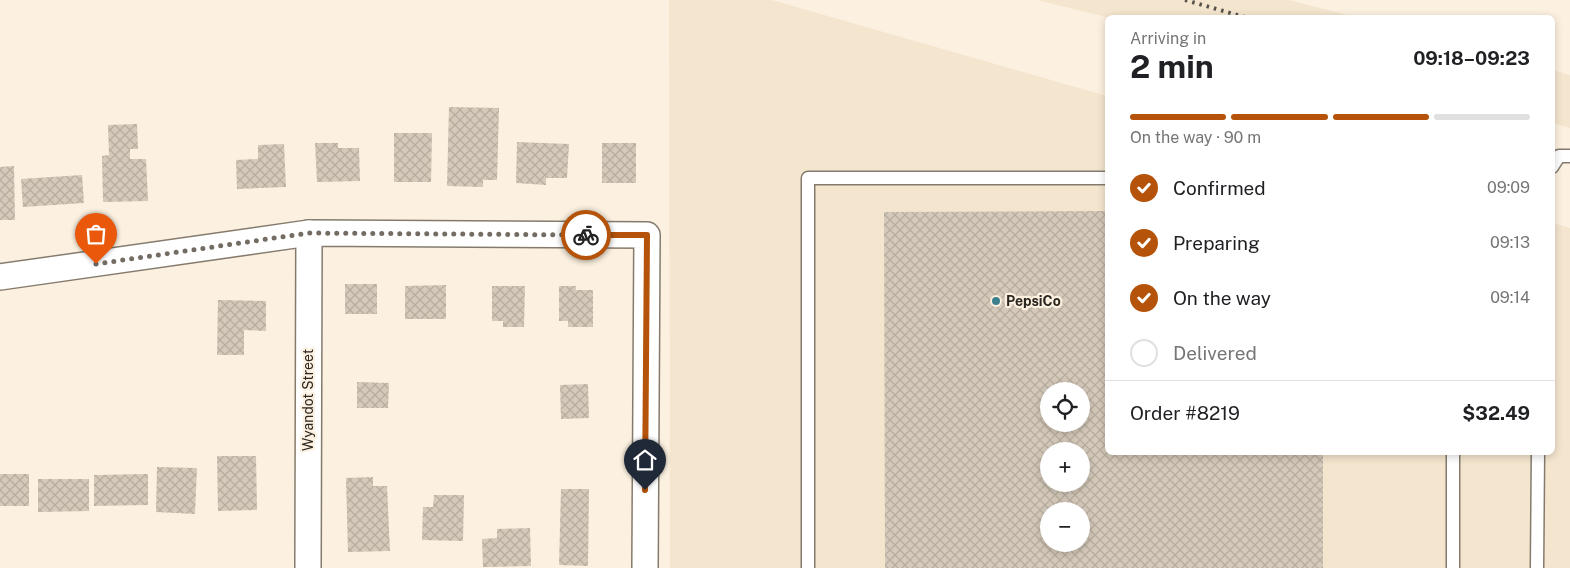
<!DOCTYPE html>
<html lang="en">
<head>
<meta charset="utf-8">
<style>
	body { margin:0; font-family:"Public Sans",sans-serif; background:#f2f2f2; color:#202124; height:100vh; display:flex; flex-direction:column; font-size:19px; white-space:nowrap }
	* { box-sizing:border-box; margin:0 }
	p { font-size:16px; color:#757577 }
	.icon { flex:none; width:28px; height:28px; fill:none; stroke:currentColor; stroke-width:2; stroke-linecap:round; stroke-linejoin:round }
	.map { position:relative; flex:1; overflow:hidden }
	.sheet { position:absolute; left:1105px; top:15px; width:450px; height:440px; display:flex; flex-direction:column; background:#fff; border-radius:8px; box-shadow:0 2px 8px #0003 }
	.sheet>* { flex:none }
	.controls { position:absolute; left:1040px; top:382px; display:grid; gap:10px }
	.controls a { display:grid; place-items:center; width:50px; height:50px; border-radius:50%; background:#fff; box-shadow:0 2px 8px #0003; font-size:25px }
	.pin { position:absolute; display:grid; place-items:center; width:42px; height:42px; color:#fff; margin:-51px -21px; border-radius:50% 50% 50% 0; rotate:-45deg; box-shadow:0 0 5px #0007 }
	.pin .icon { rotate:45deg }
	.courier { position:absolute; display:grid; place-items:center; width:50px; height:50px; margin:-25px; border:4px solid #b45309; border-radius:50%; background:#fff; color:#222; box-shadow:0 1px 6px #0007 }
	.headline em { font-style:normal; font-weight:700 }
	.headline div { display:flex; flex-direction:column-reverse }
	.headline { display:flex; align-items:center; justify-content:space-between; height:85px; padding:0 25px }
	h1 { font-size:32px; font-weight:700; line-height:38px }
	.bar { display:grid; grid-template-columns:repeat(4,1fr); gap:8px 5px; align-content:center; height:60px; padding:0 25px }
	.bar i { height:6px; border-radius:4px; background:#e0e0e0 }
	.bar .active { background:#b45309 }
	.bar p { grid-column:span 4 }
	.line { display:flex; align-items:center; gap:12px; padding:0 25px; border-top:1px solid #e0e0e0 }
	.line div { flex:1 }
	ol { padding:0 25px; list-style:none }
	li { display:flex; align-items:center; gap:15px; height:55px }
	li p { margin-inline-start:auto }
	li .icon { padding:5px; border-radius:50%; background:#b45309; color:#fff; stroke-width:4 }
	li:last-child { color:#757577 }
	li i { width:28px; height:28px; border:2px solid #e0e0e0; border-radius:50% }
	.map>svg:first-child { display:block }
	.built { fill:#f4e5ce; fill-rule:evenodd }
	.building { fill:url(#building-cross-hatch); fill-rule:evenodd }
	.lines { fill:none; stroke-linecap:round; stroke-linejoin:round }
	.service-casing { stroke:#847b6c; stroke-width:15 }
	.minor-casing { stroke:#847b6c; stroke-width:28 }
	.service { stroke:#fff; stroke-width:12 }
	.minor { stroke:#fff; stroke-width:25 }
	.rail { stroke:#575249; stroke-width:4; stroke-dasharray:2.5 5; stroke-linecap:butt }
	.done { stroke:#736c63; stroke-width:5; stroke-dasharray:0 9 }
	.route { stroke:#b45309; stroke-width:6 }
	.poi-dot { fill:#3c7f8f; stroke:#fcf1e0; stroke-width:2 }
	.labels { text-anchor:middle; dominant-baseline:central; stroke-width:4.5; stroke-linejoin:round; paint-order:stroke }
	.poi-label { font-size:14px; font-weight:bold; fill:#29251f; stroke:#fcf1e0; text-anchor:start }
	.street-label { font-size:14px; fill:#29251f; stroke:#fcf1e0 }
</style>
</head>
<body>
<div class="map">
<svg width="1570" height="568" viewBox="0 0 1570 568">
	<defs>
		<pattern id="building-cross-hatch" width="8" height="8" patternUnits="userSpaceOnUse" patternTransform="scale(1.25)"><rect width="8" height="8" fill="#d5caba"/><path d="M0 0l8 8M0 8l8-8" fill="none" stroke="#b7ad9f"/></pattern>
	</defs>
	<rect width="100%" height="100%" fill="#fcf1e0"/>
	<g class="built">
		<path d="M669 0H772L1107 96 1108 452H1552L1553 223 1570 228V568H670ZM1049 391H1081V424H1049ZM1049 451H1081V484H1049ZM1049 511H1081V544H1049Z"/>
		<path d="M1037 0H1289L1355 17 1110 18Z"/>
		<path d="M1553 70 1570 75V128L1553 123Z"/>
	</g>
	<g class="building">
		<path d="M449 107 499 108 497 180H483V187L447 186Z"/>
		<path d="M137 124 138 149H130V159H146L148 201 103 202 102 156 109 155 108 125Z"/>
		<path d="M394 133H432L431 182H394Z"/>
		<path d="M517 142 569 144 567 178H546V185L516 183Z"/>
		<path d="M315 143H338V148H359L360 181 317 182Z"/>
		<rect x="602" y="143" width="34" height="40"/>
		<path d="M284 144 286 187 237 189 236 160 258 159V145Z"/>
		<path d="M14 166 15 220H0V167Z"/>
		<path d="M82 175 84 203 23 207 21 179Z"/>
		<path d="M1108 211V452H1323V568H885L884 212ZM1049 391H1081V424H1049ZM1049 451H1081V484H1049ZM1049 511H1081V544H1049Z"/>
		<rect x="345" y="284" width="32" height="30"/>
		<path d="M446 285V319H405V286Z"/>
		<path d="M492 286H525L524 327H503V321H492Z"/>
		<path d="M559 286H576V290H593V327H568V321H559Z"/>
		<path d="M218 300 266 301V331L244 330V355H217Z"/>
		<path d="M357 382 389 383 388 408H357Z"/>
		<path d="M588 384 589 418 561 419 560 385Z"/>
		<path d="M217 456H256L257 510 218 511Z"/>
		<path d="M157 467 197 468 195 514 156 512Z"/>
		<rect x="0" y="474" width="29" height="32"/>
		<path d="M148 474V505L94 506V475Z"/>
		<path d="M373 477V486H387L390 551 348 552 346 478Z"/>
		<path d="M38 479H89V511L38 512Z"/>
		<path d="M561 489H589L588 566 559 565Z"/>
		<path d="M434 495H464L463 541 422 540 423 507H433Z"/>
		<path d="M530 528 531 566 483 567 482 539 497 538V529Z"/>
	</g>
	<g class="lines">
		<defs>
			<g id="service">
				<path d="M1552 167 1559 156H1570"/>
				<path d="M808 568V178H1108"/>
				<path d="M1453 568V452"/>
				<path d="M1537 568 1538 452"/>
			</g>
			<g id="minor">
				<path d="M0 277 309 233 647 235 645 568"/>
				<path d="M308 568 309 233"/>
			</g>
		</defs>
		<use href="#service" class="service-casing"/>
		<use href="#minor" class="minor-casing"/>
		<use href="#service" class="service"/>
		<use href="#minor" class="minor"/>
		<g class="rail">
			<path d="M1185 0 1248 18"/>
			<path d="M1552 101H1553"/>
		</g>
	</g>
	<g class="lines">
		<path class="done" d="M96 264 309 233 586 235"/>
		<path class="route" d="M586 235H647L645 490"/>
	</g>
	<circle class="poi-dot" cx="996" cy="301" r="5"/>
	<g class="labels">
		<g class="poi-label">
			<text x="1006" y="301">PepsiCo</text>
		</g>
		<g class="street-label">
			<text transform="translate(308 400) rotate(-90)">Wyandot Street</text>
		</g>
	</g>
</svg>
<div class="controls">
<a><svg class="icon" aria-label="locate" viewBox="0 0 24 24"><circle cx="12" cy="12" r="6"/><path d="M12 2v4M12 18v4M2 12h4M18 12h4"/></svg></a>
<a>+</a>
<a>−</a>
</div>
<div class="pin" style="left:96px;top:264px;background:#ea580c"><svg class="icon" aria-label="bag" viewBox="0 0 24 24"><path d="M5 8h14l-1 12H6zM9 8a3 3 0 0 1 6 0"/></svg></div>
<div class="pin" style="left:645px;top:490px;background:#1f2937"><svg class="icon" aria-label="home" viewBox="0 0 24 24"><path d="M3 11l9-7 9 7M6 9v11h12V9"/></svg></div>
<div class="courier" style="left:586px;top:235px"><svg class="icon" aria-label="bike" viewBox="0 0 24 24"><circle cx="6" cy="16" r="4"/><circle cx="18" cy="16" r="4"/><path d="M6 16l4-8h5l3 8M10 8l3 8H6M13 5h3"/></svg></div>
<section class="sheet">
<div class="headline"><div><h1>2 min</h1><p>Arriving in</p></div><em>09:18–09:23</em></div>
<div class="bar"><i class="active"></i><i class="active"></i><i class="active"></i><i></i><p>On the way · 90 m</p></div>
<ol>
<li><svg class="icon" aria-label="check" viewBox="0 0 24 24"><path d="M5 12l5 5 9-10"/></svg>Confirmed<p>09:09</p></li>
<li><svg class="icon" aria-label="check" viewBox="0 0 24 24"><path d="M5 12l5 5 9-10"/></svg>Preparing<p>09:13</p></li>
<li><svg class="icon" aria-label="check" viewBox="0 0 24 24"><path d="M5 12l5 5 9-10"/></svg>On the way<p>09:14</p></li>
<li><i></i>Delivered</li>
</ol>
<div class="line" style="height:65px"><div>Order #8219</div><b>$32.49</b></div>
</section>
</div>
</body>
</html>
